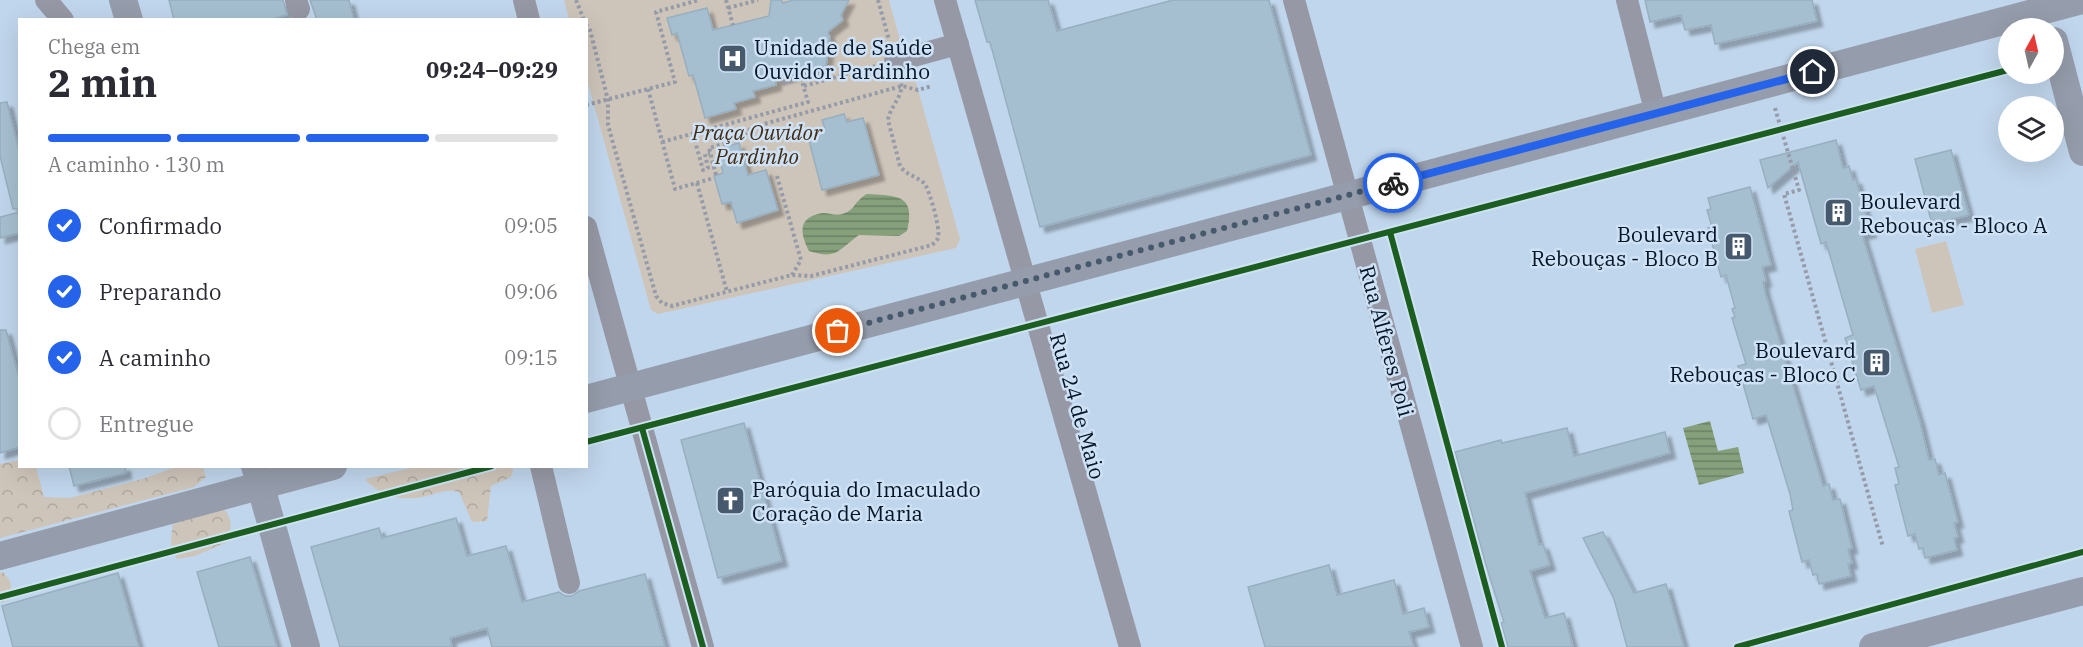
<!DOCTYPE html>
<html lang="pt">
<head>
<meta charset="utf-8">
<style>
	body { margin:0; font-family:"IBM Plex Serif",serif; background:#f7f7f7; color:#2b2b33; height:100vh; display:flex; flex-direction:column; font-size:22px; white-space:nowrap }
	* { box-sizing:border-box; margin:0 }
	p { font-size:20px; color:#7c7c81 }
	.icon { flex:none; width:33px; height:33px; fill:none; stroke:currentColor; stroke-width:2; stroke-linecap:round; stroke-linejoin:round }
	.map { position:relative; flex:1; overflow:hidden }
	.panel { position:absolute; left:18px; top:18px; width:570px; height:450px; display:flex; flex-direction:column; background:#fff; border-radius:0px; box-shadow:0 6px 24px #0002 }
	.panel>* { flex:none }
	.needle { width:39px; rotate:8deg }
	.buttons { position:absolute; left:1998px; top:18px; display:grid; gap:12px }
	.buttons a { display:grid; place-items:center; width:66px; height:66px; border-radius:50%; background:#fff; box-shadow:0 6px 24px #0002; font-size:30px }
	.pin { position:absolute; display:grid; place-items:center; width:51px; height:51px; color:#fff; margin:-26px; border:3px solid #fff; border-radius:50%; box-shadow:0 2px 6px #0007 }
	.courier { position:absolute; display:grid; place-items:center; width:60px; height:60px; margin:-30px; border:4px solid #2563eb; border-radius:50%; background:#fff; color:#222; box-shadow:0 2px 8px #0007 }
	.summary em { font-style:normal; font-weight:800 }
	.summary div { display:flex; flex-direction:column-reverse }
	.summary { display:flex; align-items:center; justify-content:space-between; height:102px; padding:0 30px }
	h1 { font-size:39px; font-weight:800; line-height:45px }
	.bar { display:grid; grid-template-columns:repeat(4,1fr); gap:9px 6px; align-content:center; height:72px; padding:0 30px }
	.bar i { height:8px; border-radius:4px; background:#e1e1e2 }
	.bar .current { background:#2563eb }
	.bar p { grid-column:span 4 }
	ol { padding:0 30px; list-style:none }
	li { display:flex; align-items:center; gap:18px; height:66px }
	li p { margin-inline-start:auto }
	li .icon { padding:6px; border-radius:50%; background:#2563eb; color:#fff; stroke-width:4 }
	li:last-child { color:#7c7c81 }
	li i { width:33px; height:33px; border:3px solid #e1e1e2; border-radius:50% }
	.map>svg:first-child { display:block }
	.forest { fill:url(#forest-crowns) }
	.park { fill:#cec5ba }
	.water { fill:url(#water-rules) }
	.building { fill:#a6bfd0; stroke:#97afbf; stroke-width:1.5; filter:url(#shadow) }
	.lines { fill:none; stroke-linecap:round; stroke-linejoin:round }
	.path { stroke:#959ba9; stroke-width:4; stroke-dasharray:3 3; stroke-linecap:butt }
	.minor { stroke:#9699a5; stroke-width:22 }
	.major { stroke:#959cab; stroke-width:28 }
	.cycleway-casing { stroke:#cee1f5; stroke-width:10 }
	.cycleway { stroke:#1b5e20; stroke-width:6 }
	.done { stroke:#46596d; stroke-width:6; stroke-dasharray:0 10.8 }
	.route { stroke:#2563eb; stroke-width:8 }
	.labels { text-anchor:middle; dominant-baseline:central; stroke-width:5; stroke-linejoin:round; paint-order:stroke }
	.poi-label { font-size:21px; fill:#051628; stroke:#cee1f5; text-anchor:start }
	.park-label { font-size:21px; font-style:italic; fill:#432e15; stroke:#cee1f5 }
	.street-label { font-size:21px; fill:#051628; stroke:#cee1f5 }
</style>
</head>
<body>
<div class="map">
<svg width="2083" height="647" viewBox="0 0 2083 647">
	<defs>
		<pattern id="forest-crowns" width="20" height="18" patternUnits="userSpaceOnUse" patternTransform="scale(1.5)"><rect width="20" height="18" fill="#cec5ba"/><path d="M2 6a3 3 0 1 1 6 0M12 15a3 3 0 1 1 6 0" fill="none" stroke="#afa8a0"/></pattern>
		<pattern id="water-rules" width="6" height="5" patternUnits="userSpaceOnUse" patternTransform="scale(1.5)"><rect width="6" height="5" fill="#85a07b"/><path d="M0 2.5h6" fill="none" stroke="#6b8165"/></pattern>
		<filter id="shadow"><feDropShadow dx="5.5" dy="5.5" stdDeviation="1.5" flood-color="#0004"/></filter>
	</defs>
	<rect width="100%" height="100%" fill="#c0d6ec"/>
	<g class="forest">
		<path d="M19 460 20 466 36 467 44 497 69 498 142 479 176 467H203L206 477 194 487 0 538V464Z"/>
		<path d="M514 466 511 477 491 486 487 521 472 522 459 492C445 488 436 494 422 497 400 501 380 496 365 479L415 467Z"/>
		<path d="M219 509 226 511C233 522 231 530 227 542L195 556 177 559C169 547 171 537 173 524Z"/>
		<path d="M3 572 10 581 12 594 9 600 0 603V573Z"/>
	</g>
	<g class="park">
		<path d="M564 0H889L911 80 915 79 960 239 956 248 658 314 651 310 587 80 586 20 569 19Z"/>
		<path d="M1946 241 1964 305 1932 313 1915 249Z"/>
	</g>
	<g class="water">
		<path d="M867 194C897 196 916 194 907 231L899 236 859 235C838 250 837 260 809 251 800 233 797 217 823 213 829 213 836 216 842 214 855 211 854 201 867 194Z"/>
		<path d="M1710 421 1718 451 1738 447 1744 473 1699 485 1683 428Z"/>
	</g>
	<g class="building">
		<path d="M169 0H283L287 15 269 20H174Z"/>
		<path d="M310 0H349L354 20H317Z"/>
		<path d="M771 0H781L783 3 793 0H849L841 15 843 20 828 32 830 37 826 66 775 80 776 85 753 91 755 97 734 103 736 109 705 118 693 75 689 76 677 33 672 35 667 18 707 8 713 30 769 16Z"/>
		<path d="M975 0H1048L1057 31 1173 0H1269L1311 155 1040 227 990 42H987Z"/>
		<path d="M1645 0H1812L1817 21 1715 44 1711 25 1685 30 1681 15 1650 22Z"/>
		<path d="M7 102 20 154V208L13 209 0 156V103Z"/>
		<path d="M844 114 847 122 863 118 879 175 822 190 807 133 825 129 822 120Z"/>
		<path d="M1836 140 1843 168 1849 166 1853 180 1856 179 1871 232 1862 234 1920 422 1929 460 1935 459 1939 475 1945 473 1958 522 1954 523 1958 537 1954 538 1957 550 1925 558 1923 548 1919 549 1915 534 1908 536 1895 485 1899 484 1895 468 1899 467 1874 386 1861 390 1845 338 1853 335 1826 242 1821 244 1798 162 1768 188 1760 160Z"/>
		<path d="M739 143 748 175 766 170 778 210 737 223 731 202 722 204 714 176 723 173 717 149Z"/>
		<path d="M1951 150 1969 215 1932 224 1915 159Z"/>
		<path d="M1750 187 1771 265 1762 267 1766 281 1763 282 1765 292 1823 486 1829 484 1833 500 1840 499 1852 548 1848 549 1852 563 1848 564 1851 576 1819 584 1817 574 1813 575 1809 560 1802 562 1789 511 1793 510 1790 494 1766 415 1753 419 1738 366 1746 364 1732 318 1735 317 1732 309 1735 308 1726 275 1721 277 1708 228 1712 227 1707 210 1711 209 1708 198Z"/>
		<path d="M20 212V233L0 238V217Z"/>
		<path d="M0 330H6L20 381V447L0 453Z"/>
		<path d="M744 423 782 561 718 578 681 440Z"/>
		<path d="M1567 428 1574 456 1665 432 1670 453 1525 493 1539 545 1543 544 1550 565 1530 571 1545 618 1564 613 1573 647H1508L1501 623 1504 622 1485 562 1455 452 1501 440 1502 443Z"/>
		<path d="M69 466H125L126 473 74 486Z"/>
		<path d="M456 518 467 556 506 546 522 602 559 592 565 596H572L579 591 645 574 665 647H492L487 628 450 638 452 647H340L311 547 379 528 382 538Z"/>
		<path d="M1603 532 1634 593 1666 584 1684 647H1627L1614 599 1583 538Z"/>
		<path d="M250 557 277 647H219L197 572Z"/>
		<path d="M1329 565 1337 595 1394 580 1403 614 1424 608 1429 627 1409 632 1414 647H1265L1248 587Z"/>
		<path d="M118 573 139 647H13L2 606Z"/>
	</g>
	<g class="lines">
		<g class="path">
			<path d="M576 0 584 20"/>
			<path d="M726 0 733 25"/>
			<path d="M878 0 889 40"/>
			<path d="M728 8 758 0"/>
			<path d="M586 24 590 30 608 100V125L656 296 662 303 672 306 792 275 811 276 932 245C934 243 937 241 938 238 941 230 929 188 924 183 916 176 906 175 900 166L888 120C890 106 904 96 901 82"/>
			<path d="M804 86 875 66"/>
			<path d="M648 89 675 189 714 178"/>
			<path d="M586 105 675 82 656 12 699 0"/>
			<path d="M1775 108 1799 190 1784 194 1883 547"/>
			<path d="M693 134 703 170 708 168 705 154 710 153"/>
			<path d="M662 142 808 102 801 78 782 84 777 67"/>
			<path d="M716 175 709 148 738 140 753 127 902 86 918 90 932 86"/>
			<path d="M777 176 801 260 792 275"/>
			<path d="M697 183 727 292"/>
		</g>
		<g class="minor">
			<path d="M46 0 63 20"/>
			<path d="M296 0 299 9"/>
			<path d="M524 0 529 20"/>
			<path d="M945 0 1130 647"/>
			<path d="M1294 0 1472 647"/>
			<path d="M1627 0 1656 114"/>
			<path d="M895 61 958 44"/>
			<path d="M586 227 703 647"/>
			<path d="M541 466 569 583"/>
		</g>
		<g class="major">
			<path d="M123 0 129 20"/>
			<path d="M2054 41 2083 152"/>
			<path d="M586 399 2082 0"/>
			<path d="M255 466 306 647"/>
			<path d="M0 556 333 466"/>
			<path d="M1873 647 2083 591"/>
		</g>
		<defs>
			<g id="cycleway">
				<path d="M1390 232 1502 647"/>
				<path d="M642 428 703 647"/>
				<path d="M586 442 2008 70"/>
				<path d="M0 597 492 466"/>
				<path d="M1737 647 2083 552"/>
			</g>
		</defs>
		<use href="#cycleway" class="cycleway-casing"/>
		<use href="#cycleway" class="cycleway"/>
	</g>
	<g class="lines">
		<path class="done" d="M838 331 1393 183"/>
		<path class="route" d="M1393 183 1813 72"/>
	</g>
	<defs>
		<symbol id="hospital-square" viewBox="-11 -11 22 22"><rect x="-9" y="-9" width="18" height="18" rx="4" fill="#46596d" stroke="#cee1f5"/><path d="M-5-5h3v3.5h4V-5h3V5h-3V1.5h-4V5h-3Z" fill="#fff"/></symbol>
		<symbol id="building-square" viewBox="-11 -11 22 22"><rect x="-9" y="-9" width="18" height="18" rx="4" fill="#46596d" stroke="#cee1f5"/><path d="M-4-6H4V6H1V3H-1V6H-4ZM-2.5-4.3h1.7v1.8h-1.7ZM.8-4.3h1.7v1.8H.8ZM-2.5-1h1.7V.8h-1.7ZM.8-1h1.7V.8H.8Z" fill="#fff"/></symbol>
		<symbol id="church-square" viewBox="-11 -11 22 22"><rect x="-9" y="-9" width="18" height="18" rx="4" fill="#46596d" stroke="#cee1f5"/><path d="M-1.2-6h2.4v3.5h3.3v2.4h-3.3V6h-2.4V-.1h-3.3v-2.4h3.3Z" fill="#fff"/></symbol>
	</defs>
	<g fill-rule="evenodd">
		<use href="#hospital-square" x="716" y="42" width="33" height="33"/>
		<use href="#building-square" x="1822" y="196" width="33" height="33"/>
		<use href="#building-square" x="1722" y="230" width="33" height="33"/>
		<use href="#building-square" x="1860" y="346" width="33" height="33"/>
		<use href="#church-square" x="714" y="484" width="33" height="33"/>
	</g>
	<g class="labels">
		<g class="poi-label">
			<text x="754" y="47">Unidade de Saúde<tspan x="754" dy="24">Ouvidor Pardinho</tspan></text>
			<text x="1860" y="201">Boulevard<tspan x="1860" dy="24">Rebouças - Bloco A</tspan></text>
			<text x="1718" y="234" text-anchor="end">Boulevard<tspan x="1718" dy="24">Rebouças - Bloco B</tspan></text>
			<text x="1856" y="350" text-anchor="end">Boulevard<tspan x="1856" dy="24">Rebouças - Bloco C</tspan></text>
			<text x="752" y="489">Paróquia do Imaculado<tspan x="752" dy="24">Coração de Maria</tspan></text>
		</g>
		<g class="park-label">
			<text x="757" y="132">Praça Ouvidor<tspan x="757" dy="24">Pardinho</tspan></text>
		</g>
		<g class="street-label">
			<text transform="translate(1387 341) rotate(75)">Rua Alferes Poli</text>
			<text transform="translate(1078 406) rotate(74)">Rua 24 de Maio</text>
		</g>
	</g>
</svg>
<div class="buttons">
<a><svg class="needle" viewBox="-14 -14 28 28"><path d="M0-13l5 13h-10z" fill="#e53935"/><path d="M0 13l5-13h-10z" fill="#7c7c81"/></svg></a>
<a><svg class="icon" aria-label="layers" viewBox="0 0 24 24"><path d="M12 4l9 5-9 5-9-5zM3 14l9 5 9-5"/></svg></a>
</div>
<div class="pin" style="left:838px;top:331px;background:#ea580c"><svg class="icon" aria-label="bag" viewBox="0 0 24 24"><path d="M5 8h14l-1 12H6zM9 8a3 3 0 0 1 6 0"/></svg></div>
<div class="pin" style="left:1813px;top:72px;background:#1f2937"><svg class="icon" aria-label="home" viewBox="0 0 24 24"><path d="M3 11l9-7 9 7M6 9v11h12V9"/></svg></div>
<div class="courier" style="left:1393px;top:183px"><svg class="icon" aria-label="bike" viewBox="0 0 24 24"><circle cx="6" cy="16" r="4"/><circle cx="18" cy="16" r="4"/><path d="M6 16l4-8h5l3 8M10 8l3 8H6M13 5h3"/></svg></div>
<section class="panel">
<div class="summary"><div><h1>2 min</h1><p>Chega em</p></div><em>09:24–09:29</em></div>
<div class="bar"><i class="current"></i><i class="current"></i><i class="current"></i><i></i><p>A caminho · 130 m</p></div>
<ol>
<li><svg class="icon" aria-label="check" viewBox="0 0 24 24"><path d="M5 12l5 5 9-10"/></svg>Confirmado<p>09:05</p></li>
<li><svg class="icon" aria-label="check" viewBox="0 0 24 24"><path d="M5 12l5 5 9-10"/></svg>Preparando<p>09:06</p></li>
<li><svg class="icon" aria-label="check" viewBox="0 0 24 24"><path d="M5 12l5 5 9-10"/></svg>A caminho<p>09:15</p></li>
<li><i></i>Entregue</li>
</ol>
</section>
</div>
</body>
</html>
